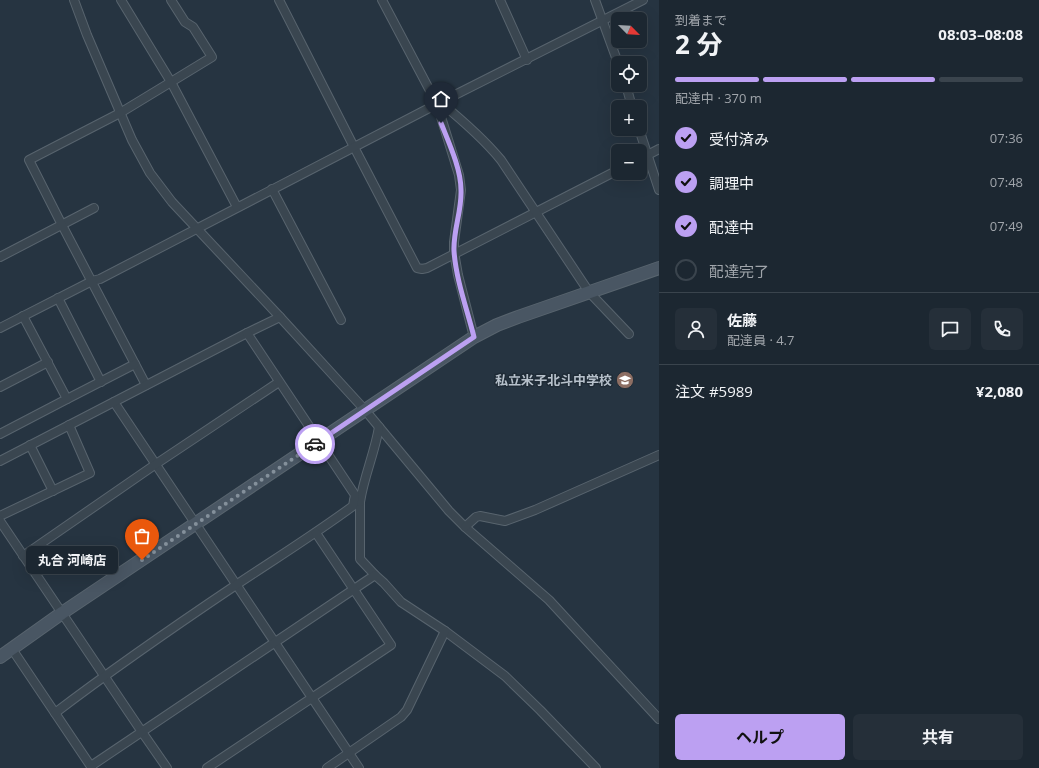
<!DOCTYPE html>
<html lang="ja">
<head>
<meta charset="utf-8">
<style>
	body { margin:0; font-family:"Open Sans","Noto Sans JP",sans-serif; background:#252f39; color:#f1f3f6; height:100vh; display:flex; flex-direction:column; font-size:15px; white-space:nowrap }
	* { box-sizing:border-box; margin:0 }
	p { font-size:13px; color:#a0a5ab }
	.icon { flex:none; width:22px; height:22px; fill:none; stroke:currentColor; stroke-width:2; stroke-linecap:round; stroke-linejoin:round }
	.map { position:relative; flex:1; overflow:hidden }
	.panel { display:flex; flex-direction:column; background:#1c2731; width:380px }
	.panel>* { flex:none }
	.needle { width:26px; rotate:114deg }
	.tools { position:absolute; left:611px; top:12px; display:grid; gap:8px }
	.tools a { display:grid; place-items:center; width:36px; height:36px; border-radius:6px; background:#1c2731; box-shadow:0 4px 16px #0002,0 0 0 1px #3a444d; font-size:20px }
	.pin { position:absolute; display:grid; place-items:center; width:34px; height:34px; color:#fff; margin:-41px -17px; border-radius:50% 50% 50% 0; rotate:-45deg; box-shadow:0 0 4px #0007 }
	.pin .icon { rotate:45deg }
	.courier { position:absolute; display:grid; place-items:center; width:40px; height:40px; margin:-20px; border:3px solid #bca0f2; border-radius:50%; background:#fff; color:#222; box-shadow:0 1px 5px #0007 }
	.bubble { position:absolute; height:28px; border-radius:6px; background:#1c2731; box-shadow:0 4px 16px #0002,0 0 0 1px #3a444d; font-size:13px; font-weight:700; line-height:28px; text-align:center }
	.head em { font-style:normal; font-weight:700 }
	.head div { display:flex; flex-direction:column-reverse }
	.head { display:flex; align-items:center; justify-content:space-between; height:68px; padding:0 16px }
	h1 { font-size:26px; font-weight:700; line-height:30px }
	.bar { display:grid; grid-template-columns:repeat(4,1fr); gap:6px 4px; align-content:center; height:48px; padding:0 16px }
	.bar i { height:5px; border-radius:3px; background:#3a444d }
	.bar .current { background:#bca0f2 }
	.bar p { grid-column:span 4 }
	.line { display:flex; align-items:center; gap:10px; padding:0 16px; border-top:1px solid #3a444d }
	.line div { flex:1 }
	.round { display:grid; place-items:center; flex:none; width:42px; height:42px; border-radius:6px; background:#252f39 }
	ol { padding:0 16px; list-style:none }
	li { display:flex; align-items:center; gap:12px; height:44px }
	li p { margin-inline-start:auto }
	li .icon { padding:4px; border-radius:50%; background:#bca0f2; color:#111; stroke-width:4 }
	li:last-child { color:#a0a5ab }
	li i { width:22px; height:22px; border:2px solid #3a444d; border-radius:50% }
	.cta { display:flex; gap:8px; margin-top:auto; padding:8px 16px }
	.cta a { flex:1; height:46px; border-radius:6px; background:#bca0f2; color:#111; font-size:16px; font-weight:700; line-height:46px; text-align:center }
	.cta a+a { background:#252f39; color:#f1f3f6 }
	main { display:flex; flex:1; min-height:0 }
	.map>svg:first-child { display:block }
	.lines { fill:none; stroke-linecap:round; stroke-linejoin:round }
	.street-casing { stroke:#58646e; stroke-width:10 }
	.secondary-casing { stroke:#58646e; stroke-width:14 }
	.street { stroke:#3a4650; stroke-width:8 }
	.secondary { stroke:#495663; stroke-width:12 }
	.done { stroke:#84909b; stroke-width:4; stroke-dasharray:0 7.2 }
	.route { stroke:#bca0f2; stroke-width:5 }
	.labels { text-anchor:middle; dominant-baseline:central; stroke-width:3; stroke-linejoin:round; paint-order:stroke }
	.poi-label { font-size:13px; font-weight:bold; fill:#b7c1cb; stroke:#1f2b36; text-anchor:end }
</style>
</head>
<body>
<main>
<div class="map">
<svg width="659" height="768" viewBox="0 0 659 768">
	<rect width="100%" height="100%" fill="#263441"/>
	<g class="lines">
		<defs>
			<g id="street">
				<path d="M74 0 87 35 132 140 150 173 172 202 280 317 365 410 449 511 465 527 549 600 659 719"/>
				<path d="M121 0 171 82 212 57 193 27 185 22 171 0"/>
				<path d="M279 0 354 147 417 268 422 269 427 268 618 170"/>
				<path d="M382 0 437 104 643 0"/>
				<path d="M500 0 527 60"/>
				<path d="M595 0 618 63"/>
				<path d="M626 85 632 107"/>
				<path d="M440 102C462 120 483 138 501 160L589 292 629 334"/>
				<path d="M639 129 659 190"/>
				<path d="M640 159 659 149"/>
				<path d="M272 189 341 320"/>
				<path d="M0 257 94 208"/>
				<path d="M58 298 101 382"/>
				<path d="M0 328 92 281 100 279 437 104 459 175 461 190 454 242V252L458 275 474 337"/>
				<path d="M146 385 62 225 29 160 120 113 171 82 237 207"/>
				<path d="M0 387 48 362"/>
				<path d="M67 399 135 364"/>
				<path d="M114 402 359 768"/>
				<path d="M0 434 67 399 23 316"/>
				<path d="M30 445 53 491"/>
				<path d="M0 461 247 333 280 317"/>
				<path d="M354 501 360 502V559L375 575"/>
				<path d="M360 502C364 476 375 452 379 427"/>
				<path d="M0 516 90 473 69 425"/>
				<path d="M0 521 142 732 167 768"/>
				<path d="M465 527 476 517 480 516 505 521 535 510 659 455"/>
				<path d="M23 556 156 464 279 382"/>
				<path d="M445 631 505 676 540 710 596 768"/>
				<path d="M12 649 92 768"/>
				<path d="M55 713C114 668 175 626 236 585 275 559 315 534 353 506L355 495 247 333"/>
				<path d="M91 766 375 575 384 583 401 602 445 631 407 710 401 717 327 768"/>
				<path d="M207 768 391 645 316 533"/>
			</g>
			<path id="secondary" d="M0 657 62 613 474 337 497 325 518 317 659 268"/>
		</defs>
		<use href="#street" class="street-casing"/>
		<use href="#secondary" class="secondary-casing"/>
		<use href="#street" class="street"/>
		<use href="#secondary" class="secondary"/>
	</g>
	<g class="lines">
		<path class="done" d="M142 560 315 444"/>
		<path class="route" d="M315 444 474 337C467 309 456 280 454 251 453 230 462 211 461 190 461 169 449 143 441 123"/>
	</g>
	<defs>
		<symbol id="school-disc" viewBox="-11 -11 22 22"><circle r="9.5" fill="#8d6e63" stroke="#1f2b36"/><path d="M0-5L7-2L0 1L-7-2ZM-4 1L0 2.5L4 1V4Q0 6-4 4Z" fill="#fff"/></symbol>
	</defs>
	<g fill-rule="evenodd">
		<use href="#school-disc" x="615" y="370" width="20" height="20"/>
	</g>
	<g class="labels">
		<g class="poi-label">
			<text x="612" y="380">私立米子北斗中学校</text>
		</g>
	</g>
</svg>
<div class="tools">
<a><svg class="needle" viewBox="-14 -14 28 28"><path d="M0-13l5 13h-10z" fill="#e53935"/><path d="M0 13l5-13h-10z" fill="#a0a5ab"/></svg></a>
<a><svg class="icon" aria-label="locate" viewBox="0 0 24 24"><circle cx="12" cy="12" r="6"/><path d="M12 2v4M12 18v4M2 12h4M18 12h4"/></svg></a>
<a>+</a>
<a>−</a>
</div>
<div class="pin" style="left:142px;top:560px;background:#ea580c"><svg class="icon" aria-label="bag" viewBox="0 0 24 24"><path d="M5 8h14l-1 12H6zM9 8a3 3 0 0 1 6 0"/></svg></div>
<div class="pin" style="left:441px;top:123px;background:#1f2937"><svg class="icon" aria-label="home" viewBox="0 0 24 24"><path d="M3 11l9-7 9 7M6 9v11h12V9"/></svg></div>
<div class="courier" style="left:315px;top:444px"><svg class="icon" aria-label="car" viewBox="0 0 24 24"><path d="M5 17H2v-5l4-1 3-4h7l3 4 3 1v5h-3M9 17h6M6 11h13"/><circle cx="7" cy="17" r="2"/><circle cx="17" cy="17" r="2"/></svg></div>
<div class="bubble" style="left:26px;top:546px;width:92px">丸合 河崎店</div>
</div>
<section class="panel">
<div class="head"><div><h1>2 分</h1><p>到着まで</p></div><em>08:03–08:08</em></div>
<div class="bar"><i class="current"></i><i class="current"></i><i class="current"></i><i></i><p>配達中 · 370 m</p></div>
<ol>
<li><svg class="icon" aria-label="check" viewBox="0 0 24 24"><path d="M5 12l5 5 9-10"/></svg>受付済み<p>07:36</p></li>
<li><svg class="icon" aria-label="check" viewBox="0 0 24 24"><path d="M5 12l5 5 9-10"/></svg>調理中<p>07:48</p></li>
<li><svg class="icon" aria-label="check" viewBox="0 0 24 24"><path d="M5 12l5 5 9-10"/></svg>配達中<p>07:49</p></li>
<li><i></i>配達完了</li>
</ol>
<div class="line" style="height:72px"><a class="round"><svg class="icon" aria-label="person" viewBox="0 0 24 24"><circle cx="12" cy="8" r="4"/><path d="M4 21q1-7 8-7t8 7"/></svg></a><div><b>佐藤</b><p>配達員 · 4.7</p></div><a class="round"><svg class="icon" aria-label="chat" viewBox="0 0 24 24"><path d="M4 5h16v11H9l-5 4z"/></svg></a><a class="round"><svg class="icon" aria-label="phone" viewBox="0 0 24 24"><path d="M5 4h4l2 5-3 2q2 4 5 5l2-3 5 2v4C11 20 4 13 5 4z"/></svg></a></div>
<div class="line" style="height:52px"><div>注文 #5989</div><b>¥2,080</b></div>
<div class="cta"><a>ヘルプ</a><a>共有</a></div>
</section>
</main>
</body>
</html>
